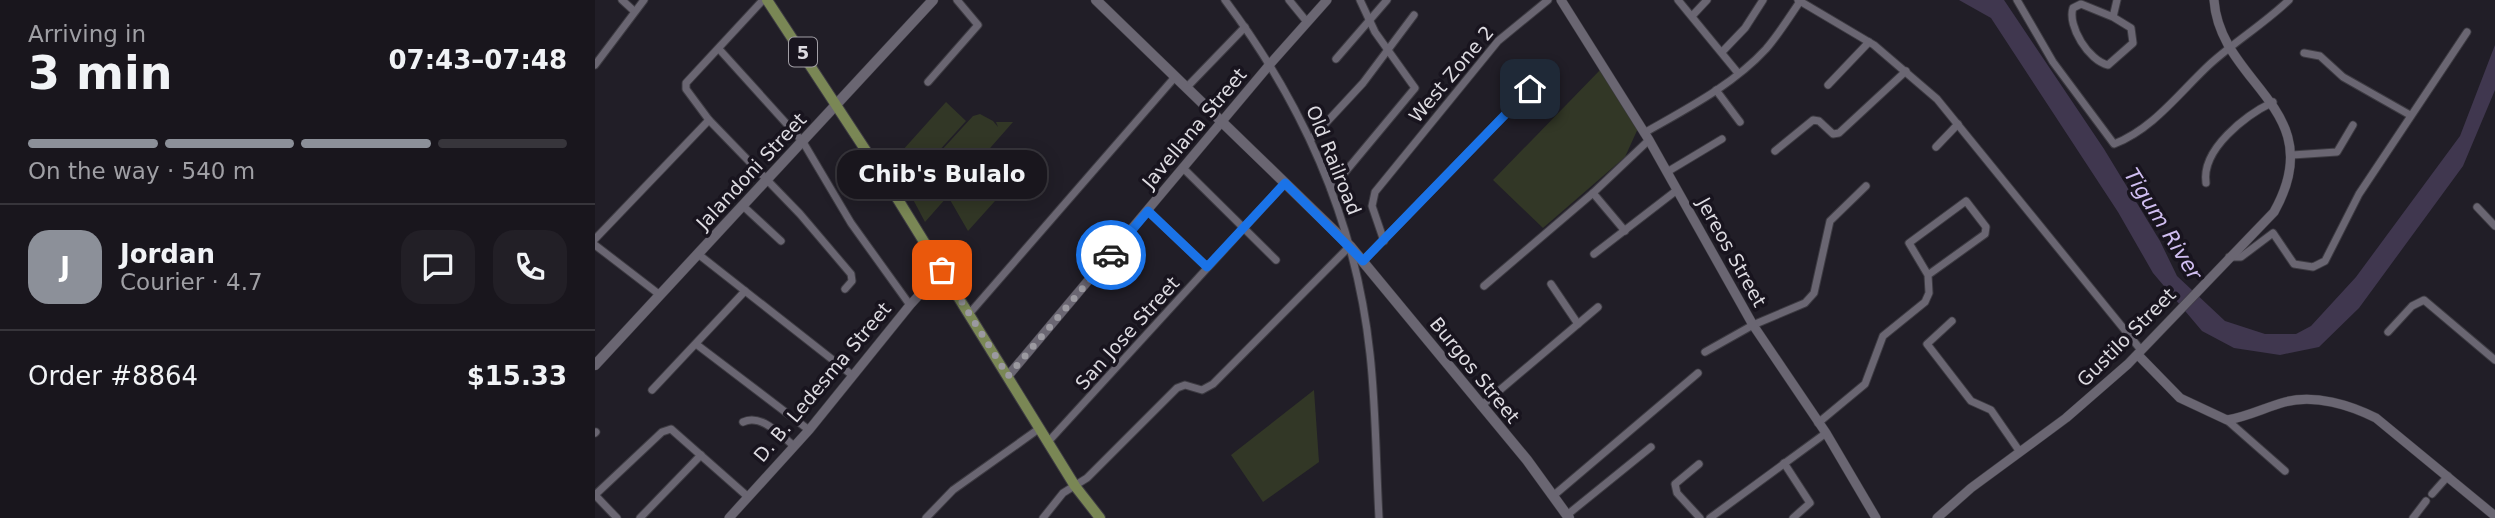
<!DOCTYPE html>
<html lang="en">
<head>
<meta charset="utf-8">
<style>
	body { margin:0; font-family:"DejaVu Sans",sans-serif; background:#221f26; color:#f1f3f6; height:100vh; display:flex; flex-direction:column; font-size:26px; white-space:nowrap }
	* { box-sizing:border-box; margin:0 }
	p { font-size:23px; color:#9f9fa4 }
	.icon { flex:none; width:38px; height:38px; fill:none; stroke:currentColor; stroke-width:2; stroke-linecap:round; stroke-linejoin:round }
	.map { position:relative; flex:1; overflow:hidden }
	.side { display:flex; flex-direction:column; background:#19161d; width:595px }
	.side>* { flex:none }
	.pin { position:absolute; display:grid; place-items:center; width:60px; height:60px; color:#fff; margin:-30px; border-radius:14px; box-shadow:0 4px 10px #0006 }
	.courier { position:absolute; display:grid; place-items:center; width:70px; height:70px; margin:-35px; border:5px solid #1a73e8; border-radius:50%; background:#fff; color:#222; box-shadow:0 2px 9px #0007 }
	.bubble { position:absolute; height:49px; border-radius:21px; background:#19161d; box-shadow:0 4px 18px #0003,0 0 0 2px #37353b; font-size:23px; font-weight:700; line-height:49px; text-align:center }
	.head em { font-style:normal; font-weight:700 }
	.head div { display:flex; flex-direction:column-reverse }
	.head { display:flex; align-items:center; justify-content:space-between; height:119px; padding:0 28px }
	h1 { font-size:46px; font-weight:700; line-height:52px }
	.bar { display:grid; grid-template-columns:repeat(4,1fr); gap:10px 7px; align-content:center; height:84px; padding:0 28px }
	.bar i { height:9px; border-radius:5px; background:#37353b }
	.bar .on { background:#8c9099 }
	.bar p { grid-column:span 4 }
	.line { display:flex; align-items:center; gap:18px; padding:0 28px; border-top:2px solid #37353b }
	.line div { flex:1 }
	.round { display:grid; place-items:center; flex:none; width:74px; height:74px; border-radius:21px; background:#221f26 }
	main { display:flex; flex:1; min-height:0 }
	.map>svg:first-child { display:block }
	.green { fill:#323726 }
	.water { fill:#40374f }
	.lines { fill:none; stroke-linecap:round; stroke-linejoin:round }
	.minor-casing { stroke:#3d3b42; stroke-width:9 }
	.tertiary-casing { stroke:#3d3b42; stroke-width:10 }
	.secondary-casing { stroke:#3d3b42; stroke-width:11 }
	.primary-casing { stroke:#3d3b42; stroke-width:12 }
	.minor { stroke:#6a6672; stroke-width:7 }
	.tertiary { stroke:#6a6672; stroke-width:9 }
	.secondary { stroke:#6a6672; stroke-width:10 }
	.primary { stroke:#7a8755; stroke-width:10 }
	.done { stroke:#9b99a0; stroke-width:7; stroke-dasharray:0 12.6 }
	.route { stroke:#1a73e8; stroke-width:9 }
	.labels { text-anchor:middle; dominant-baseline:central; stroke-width:7; stroke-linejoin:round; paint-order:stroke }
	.shield { fill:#18141e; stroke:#a29fa6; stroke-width:2 }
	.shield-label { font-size:18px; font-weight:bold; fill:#dddbe1 }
	.street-label { font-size:19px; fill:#dddbe1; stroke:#18141e }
	.water-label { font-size:21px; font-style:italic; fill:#d0bef1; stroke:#18141e }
</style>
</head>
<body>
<main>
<section class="side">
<div class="head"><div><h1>3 min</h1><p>Arriving in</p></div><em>07:43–07:48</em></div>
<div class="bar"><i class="on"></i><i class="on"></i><i class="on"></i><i></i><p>On the way · 540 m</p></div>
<div class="line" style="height:126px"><b class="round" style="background:#8c9099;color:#fff">J</b><div><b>Jordan</b><p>Courier · 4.7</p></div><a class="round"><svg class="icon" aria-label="chat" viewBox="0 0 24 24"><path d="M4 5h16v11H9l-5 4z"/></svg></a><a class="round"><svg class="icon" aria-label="phone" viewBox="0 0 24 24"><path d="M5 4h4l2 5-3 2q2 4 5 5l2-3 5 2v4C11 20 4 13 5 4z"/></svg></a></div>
<div class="line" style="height:91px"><div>Order #8864</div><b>$15.33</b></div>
</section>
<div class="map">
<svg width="1900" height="518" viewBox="0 0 1900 518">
	<rect width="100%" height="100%" fill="#211e27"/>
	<g class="green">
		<path d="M1007 68 1045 124 1030 157 948 228 898 180Z"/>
		<path d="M351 102 371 121 322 175 307 151Z"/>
		<path d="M385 114 398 121 403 127 401 122H418L330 222 312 188 378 116Z"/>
		<path d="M390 158 417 182 373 231 354 198Z"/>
		<path d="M719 390 724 462 668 502 636 455Z"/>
	</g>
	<path class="water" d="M1364 0H1409L1509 149 1565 241 1582 276 1630 321 1670 334H1701L1716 326 1761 277 1865 136 1900 45V90L1868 166 1764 308 1724 347 1685 355 1639 348 1607 331 1558 273 1523 212 1396 18Z"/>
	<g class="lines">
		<defs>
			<g id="minor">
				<path d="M27 0 39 11"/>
				<path d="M168 0 91 83V89L114 120 205 214 256 274 257 281 250 289"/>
				<path d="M630 0C709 105 761 222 775 354 781 408 781 463 784 518"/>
				<path d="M694 0 712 22"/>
				<path d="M1083 0 1143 73"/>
				<path d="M1203 0 1279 45 1342 99 1546 350"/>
				<path d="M1422 0 1458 62 1519 144C1558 129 1584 93 1614 65 1639 42 1669 24 1694 0"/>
				<path d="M1098 15 1112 0"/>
				<path d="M1518 17 1486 4 1478 8C1472 26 1494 61 1513 65L1538 43 1536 28 1518 17 1522 0"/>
				<path d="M124 49 208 142 256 223 315 305"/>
				<path d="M1127 52 1150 28 1168 0"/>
				<path d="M1709 53 1725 56 1748 77 1815 115"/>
				<path d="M741 59 792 0"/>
				<path d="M0 65 49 0"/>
				<path d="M333 82 383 25 362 0"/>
				<path d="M1233 85 1274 42"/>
				<path d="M592 87 650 27"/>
				<path d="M1121 90 1145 122"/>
				<path d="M1049 133C1091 109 1138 85 1171 49 1184 34 1195 16 1206 0"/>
				<path d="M716 139 768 83 819 15"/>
				<path d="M1341 147 1363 124"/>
				<path d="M1180 151 1218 120 1224 121 1238 134 1244 133 1311 71"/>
				<path d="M1697 155 1742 152 1758 125"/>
				<path d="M589 169 681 260"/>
				<path d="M1072 172 1127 139"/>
				<path d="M1611 183C1606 149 1651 115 1678 102"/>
				<path d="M736 189 820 88 780 32 765 0"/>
				<path d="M998 193 1030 231"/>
				<path d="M147 205 186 241"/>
				<path d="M1882 207 1900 226"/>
				<path d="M553 211 612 267"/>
				<path d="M0 239 114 120"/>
				<path d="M789 241 777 206 780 192 903 41 953 0"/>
				<path d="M0 245 65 295"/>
				<path d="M103 254 257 375"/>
				<path d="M999 254 1082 190"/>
				<path d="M1634 257H1646L1678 233 1699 264 1718 267 1730 261 1764 194 1872 32"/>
				<path d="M768 261 935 89"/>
				<path d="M956 284 983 324"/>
				<path d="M889 286 998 193 1054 140"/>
				<path d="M374 314 580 77"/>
				<path d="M1357 321 1332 344 1376 401 1396 410 1425 452"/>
				<path d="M1793 332 1817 306 1829 300 1900 360"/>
				<path d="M101 344 214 430"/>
				<path d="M1110 352 1158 325 1210 303 1219 293 1235 221 1271 186"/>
				<path d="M57 390 150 291"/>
				<path d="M886 406 1003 307"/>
				<path d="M1632 420 1690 471"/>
				<path d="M148 422C166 413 185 435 199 446"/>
				<path d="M1223 423 1270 384 1288 336 1330 302 1334 293 1333 275 1314 243 1371 201 1391 227 1390 234 1333 275"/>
				<path d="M0 433 1 432"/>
				<path d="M453 442 690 183"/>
				<path d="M1189 463 1215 503 1198 518"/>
				<path d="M1104 464 1080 484 1082 493 1105 518"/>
				<path d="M1837 494 1853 476"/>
				<path d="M0 495 67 432 76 429 152 496"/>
				<path d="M0 495 22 518"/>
				<path d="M958 496 1103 373"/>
				<path d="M972 515 1056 447"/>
				<path d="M45 518 106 455"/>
				<path d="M331 518 358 490 445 428"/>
				<path d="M448 518 468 493 492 478 582 388 590 385 607 390 618 384 755 246"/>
				<path d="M1115 518 1231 433"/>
				<path d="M1818 518 1831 501"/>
			</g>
			<g id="tertiary">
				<path d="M966 0 1054 140 1158 325 1231 433 1281 518"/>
				<path d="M1543 355 1585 398 1632 420C1652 417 1671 407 1690 402 1720 394 1755 405 1781 418L1900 516"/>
				<path d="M413 376 676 63 732 0"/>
				<path d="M134 518 214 430 315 305 347 270"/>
				<path d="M1342 518 1376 488 1471 418 1533 364 1679 212C1737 109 1625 85 1619 0"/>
			</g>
			<g id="secondary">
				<path d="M501 0 755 246 932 460 974 518"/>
				<path d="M0 365 338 0"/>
			</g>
			<path id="primary" d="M172 0 302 198 480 486 505 518"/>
		</defs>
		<use href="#minor" class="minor-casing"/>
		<use href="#tertiary" class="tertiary-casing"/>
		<use href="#secondary" class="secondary-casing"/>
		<use href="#primary" class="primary-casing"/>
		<use href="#minor" class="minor"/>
		<use href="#tertiary" class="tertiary"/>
		<use href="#secondary" class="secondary"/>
		<use href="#primary" class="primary"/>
	</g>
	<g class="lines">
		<path class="done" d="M347 270 413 376 516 255"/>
		<path class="route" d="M516 255 553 211 612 267 690 183 768 261 935 89"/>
	</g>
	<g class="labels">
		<rect class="shield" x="194" y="37.5" width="28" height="29" rx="5"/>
		<g class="shield-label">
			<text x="208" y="52">5</text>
		</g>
		<g class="street-label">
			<text transform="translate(856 74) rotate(-50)">West Zone 2</text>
			<text transform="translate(599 128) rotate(-50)">Javellana Street</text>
			<text transform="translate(739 160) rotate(68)">Old Railroad</text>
			<text transform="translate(156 171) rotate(-47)">Jalandoni Street</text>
			<text transform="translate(1137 252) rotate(61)">Jereos Street</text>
			<text transform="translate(532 333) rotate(-48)">San Jose Street</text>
			<text transform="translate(1531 337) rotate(-45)">Gustilo Street</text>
			<text transform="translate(880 370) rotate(51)">Burgos Street</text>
			<text transform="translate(227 382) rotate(-50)">D. B. Ledesma Street</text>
		</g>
		<g class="water-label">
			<text transform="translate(1568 224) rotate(58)">Tigum River</text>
		</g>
	</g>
</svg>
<div class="pin" style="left:347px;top:270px;background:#ea580c"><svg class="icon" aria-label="bag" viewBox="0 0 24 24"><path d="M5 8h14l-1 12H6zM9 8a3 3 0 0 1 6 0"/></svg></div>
<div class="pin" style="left:935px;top:89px;background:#1f2937"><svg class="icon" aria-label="home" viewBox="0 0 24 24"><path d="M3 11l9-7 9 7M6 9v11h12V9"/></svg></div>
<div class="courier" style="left:516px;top:255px"><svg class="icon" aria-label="car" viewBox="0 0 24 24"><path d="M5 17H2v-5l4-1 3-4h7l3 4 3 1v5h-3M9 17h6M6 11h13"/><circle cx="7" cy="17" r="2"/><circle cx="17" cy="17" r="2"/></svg></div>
<div class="bubble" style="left:242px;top:150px;width:210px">Chib's Bulalo</div>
</div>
</main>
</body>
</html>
